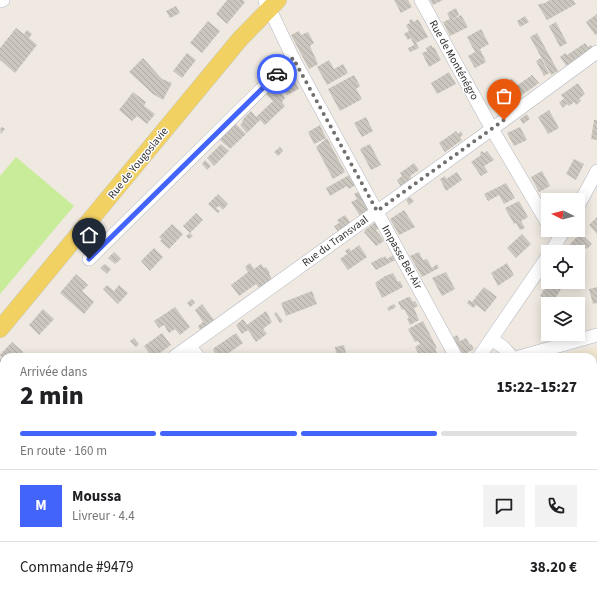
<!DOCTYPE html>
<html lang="fr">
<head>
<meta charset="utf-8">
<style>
	body { margin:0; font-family:"Source Sans 3",sans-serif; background:#f2f2f2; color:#202124; height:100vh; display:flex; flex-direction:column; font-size:15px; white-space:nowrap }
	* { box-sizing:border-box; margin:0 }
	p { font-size:13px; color:#757577 }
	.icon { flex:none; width:22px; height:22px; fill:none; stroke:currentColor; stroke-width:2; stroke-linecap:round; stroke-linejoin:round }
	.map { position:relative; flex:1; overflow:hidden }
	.panel { position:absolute; left:0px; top:353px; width:597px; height:248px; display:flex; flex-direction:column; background:#fff; border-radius:12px 12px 0 0; box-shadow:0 2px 10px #0003 }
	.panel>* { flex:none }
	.needle { width:26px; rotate:276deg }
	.controls { position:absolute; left:541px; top:193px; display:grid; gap:8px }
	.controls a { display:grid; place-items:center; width:44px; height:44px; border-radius:0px; background:#fff; box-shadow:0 2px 10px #0003; font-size:20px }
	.pin { position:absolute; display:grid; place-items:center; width:34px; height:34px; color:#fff; margin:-41px -17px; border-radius:50% 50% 50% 0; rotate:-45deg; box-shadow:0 0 4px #0007 }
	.pin .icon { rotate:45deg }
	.courier { position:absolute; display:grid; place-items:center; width:40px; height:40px; margin:-20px; border:3px solid #4264fb; border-radius:50%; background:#fff; color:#222; box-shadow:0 1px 5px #0007 }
	.head em { font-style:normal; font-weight:800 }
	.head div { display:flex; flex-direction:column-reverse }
	.head { display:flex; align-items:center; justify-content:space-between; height:68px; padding:0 20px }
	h1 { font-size:26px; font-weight:800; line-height:30px }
	.bar { display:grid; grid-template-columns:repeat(4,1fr); gap:6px 4px; align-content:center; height:48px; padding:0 20px }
	.bar i { height:5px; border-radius:3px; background:#e0e0e0 }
	.bar .current { background:#4264fb }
	.bar p { grid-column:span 4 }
	.line { display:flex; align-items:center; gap:10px; padding:0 20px; border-top:1px solid #e0e0e0 }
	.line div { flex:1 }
	.round { display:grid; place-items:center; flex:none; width:42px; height:42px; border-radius:0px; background:#f2f2f2 }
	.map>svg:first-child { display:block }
	.education { fill:#f0e6d1 }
	.pitch { fill:#c9ec9a }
	.building { fill:url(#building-back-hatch) }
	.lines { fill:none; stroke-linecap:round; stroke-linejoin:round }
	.minor-casing { stroke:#b4b7c1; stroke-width:14 }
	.major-casing { stroke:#c9c9c9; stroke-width:18 }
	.minor { stroke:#fff; stroke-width:13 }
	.major { stroke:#f2d163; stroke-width:17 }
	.done { stroke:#726f6d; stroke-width:4; stroke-dasharray:0 7.2 }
	.route { stroke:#4264fb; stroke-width:5 }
	.labels { text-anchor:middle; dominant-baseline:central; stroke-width:3; stroke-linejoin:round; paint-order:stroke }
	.street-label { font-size:11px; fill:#2e2e2e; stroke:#fff }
</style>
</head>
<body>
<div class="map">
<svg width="597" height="601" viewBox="0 0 597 601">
	<defs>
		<pattern id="building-back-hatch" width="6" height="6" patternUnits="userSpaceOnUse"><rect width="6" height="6" fill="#cbc7bf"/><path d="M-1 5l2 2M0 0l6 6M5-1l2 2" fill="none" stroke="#afaba4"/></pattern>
	</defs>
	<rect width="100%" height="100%" fill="#efe9e1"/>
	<path class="education" d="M597 347V437L593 434V357H558L565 353Z"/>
	<path class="pitch" d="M16 157 74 206 0 294V176Z"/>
	<g class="building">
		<path d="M227 0H243L245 2 227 24 216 14Z"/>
		<path d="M394 0H408L412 7 401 13Z"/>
		<path d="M430 0H443L433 5Z"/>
		<path d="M550 0H573L576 4 547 20 538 5 542 3 543 4Z"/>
		<path d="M176 6 180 13 170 18 166 11Z"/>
		<path d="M456 8 459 15 451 21 461 15 468 27 450 36 443 22 450 19 447 13Z"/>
		<path d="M597 14V34L595 35 586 22Z"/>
		<path d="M525 16 529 22 520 27 517 21Z"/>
		<path d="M411 19 414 22 418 19 428 37 416 43 419 48 410 52 408 48 414 45 411 38 408 40 404 34 409 31 406 25 410 23 409 21Z"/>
		<path d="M208 21 220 31 202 53 190 43Z"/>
		<path d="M556 22 567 43 560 47 549 26Z"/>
		<path d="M16 28 24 34 27 30 32 34 29 38 37 45 15 73 0 60V48Z"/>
		<path d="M481 29 489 44 480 49 486 62 475 68 468 56 475 52 467 37Z"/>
		<path d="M299 31 301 35 308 32 314 43 310 46 318 64 309 69 291 35Z"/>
		<path d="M537 33 558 71 551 75 530 37Z"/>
		<path d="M585 43 588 47 591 45 594 49 568 68 560 57 565 53 567 55Z"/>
		<path d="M431 45 433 48 434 47 441 60 429 67 422 53 427 51 426 48Z"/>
		<path d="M187 53 196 60 182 78 173 71Z"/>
		<path d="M143 58 162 79 172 83 163 100 153 94 129 72Z"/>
		<path d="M541 58 549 73 544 76 536 61Z"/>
		<path d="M329 60 334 69 343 64 348 73 327 85 317 67Z"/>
		<path d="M449 72 456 84 437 94 431 83Z"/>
		<path d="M354 75 360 86 356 89 362 99 340 111 328 89Z"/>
		<path d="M532 75 539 83 501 110 494 100 507 91 503 85 512 79 513 81 512 82 515 87Z"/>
		<path d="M292 76 299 89 287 95 281 82Z"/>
		<path d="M277 82 280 86 277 89 285 98 282 102 285 106 265 125 260 120 247 133 240 125 243 122 242 121 244 118 251 111 256 117 273 101 265 93Z"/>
		<path d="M578 83 585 94 579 99 581 101 576 105 574 102 569 106 567 104 563 108 559 102 564 99 561 95Z"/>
		<path d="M133 92 146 102 144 106 155 114 147 124 137 116 132 121 119 110Z"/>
		<path d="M549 110 559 128 548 134 538 117Z"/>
		<path d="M527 114 530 119 523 124 520 119Z"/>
		<path d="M366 117 373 131 362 137 354 123Z"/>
		<path d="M594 120H597V140L591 139Z"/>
		<path d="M235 123 246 134 230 149 219 139Z"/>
		<path d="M320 125 326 138 314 144 308 132Z"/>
		<path d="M2 127 5 129 1 134 0 129Z"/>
		<path d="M520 127 527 140 514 146 507 133Z"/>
		<path d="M456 131 458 134 461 131 463 135 460 137 462 140 445 152 439 143Z"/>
		<path d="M327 138 345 172 333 179 316 147Z"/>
		<path d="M221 144 229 151 214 166 207 158Z"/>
		<path d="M370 144 381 165 371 170 360 149Z"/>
		<path d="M280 147 283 151 278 156 274 152Z"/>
		<path d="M482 151 484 153 487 151 494 160 484 166 488 172 481 176 471 162 481 155 480 153Z"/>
		<path d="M574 159 584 164 576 180 566 174Z"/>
		<path d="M205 160 211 166 207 170 202 164Z"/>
		<path d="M414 163 419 170 410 176 412 179 401 187 397 180 402 176 400 173Z"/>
		<path d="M542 171 550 186 539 192 531 177Z"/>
		<path d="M457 172 462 180 446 191 440 179 445 176 446 179Z"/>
		<path d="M351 174 357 184 349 189 347 186 330 196 326 188Z"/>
		<path d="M506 183 515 198 504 204 499 195 488 201 484 194Z"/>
		<path d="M360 191 370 208 360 216 351 202 357 199 354 194Z"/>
		<path d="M218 194 228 204 223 210 219 206 216 208 220 211 218 213 208 204Z"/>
		<path d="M410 197 414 201 409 205 406 200Z"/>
		<path d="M519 201 528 217 521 221 525 228 520 230 516 223 514 224 505 208Z"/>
		<path d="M404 210 415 227 399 235 390 219Z"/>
		<path d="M196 213 203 220 190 233 183 226Z"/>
		<path d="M345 215 350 222 338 232 334 226 339 223 337 220Z"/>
		<path d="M597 217V234L589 225Z"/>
		<path d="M377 221 380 227 376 230 384 241 376 246 364 232 365 231V230Z"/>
		<path d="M172 224 183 234 169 249 160 241 162 239 159 237Z"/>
		<path d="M190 233 193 236 189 239 186 236Z"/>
		<path d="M581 233 592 244 587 249 586 248 578 255V252H571L567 247Z"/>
		<path d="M522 234 531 244 516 258 507 248Z"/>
		<path d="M359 245 367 257 348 270 340 259 347 254 345 251 349 248 351 251Z"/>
		<path d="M154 248 163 257 150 271 141 261Z"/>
		<path d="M114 252 121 259 115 264 108 258Z"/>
		<path d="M419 252 423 260 427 259 432 268 437 264 439 268 422 277 410 256Z"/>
		<path d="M395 254 397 259 376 270 371 263 382 257 383 258 385 256 387 259Z"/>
		<path d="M250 263 254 269 261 264 264 268 266 267 270 273 269 274 272 279 259 288 256 284 239 296 231 285 248 272 245 267Z"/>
		<path d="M507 263 514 275 498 286 491 273Z"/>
		<path d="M105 264 111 269 107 274 100 268Z"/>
		<path d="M446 272 455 289 442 296 432 278Z"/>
		<path d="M393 273 398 282 400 281 403 287 382 298 375 283 385 276Z"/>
		<path d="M76 274 88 285 82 291 94 302 84 314 60 293Z"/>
		<path d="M549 282 561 289 552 304 540 296Z"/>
		<path d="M107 285 114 291 119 285 128 293 118 304 103 289Z"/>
		<path d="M484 287 497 297 485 312 476 305 473 308 467 303 469 300 472 302Z"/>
		<path d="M597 287V303L593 304 589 289Z"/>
		<path d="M312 291 317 304 286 316 281 303Z"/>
		<path d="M408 297H410L413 302 415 301 418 306 414 308 419 320 410 325 407 319 409 318 404 309 402 310 398 302Z"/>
		<path d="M192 299 195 303 190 307 187 303Z"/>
		<path d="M202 304 214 320 200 330 198 326 203 322 195 310Z"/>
		<path d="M394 304 396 307 389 311 387 308Z"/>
		<path d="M175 307 190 327 180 335 175 329 169 333 164 325 159 328 154 321Z"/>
		<path d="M43 309 54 319 39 335 29 325Z"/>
		<path d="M266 311 272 322 263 329 267 334 256 342 248 330 242 334 236 325 243 319 247 325Z"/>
		<path d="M276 312 283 321 280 323 274 314Z"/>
		<path d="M423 321 437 348 435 349 439 357H428L426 354 420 357 415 347 420 344 418 341 415 342 408 329Z"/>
		<path d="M162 333 171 345 154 357H152L144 346Z"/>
		<path d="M236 333 243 343 223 357H218L213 350 214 348Z"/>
		<path d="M457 335 460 341 466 338 470 345 471 344 474 349 463 355 453 337Z"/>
		<path d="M134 338 139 344 136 347 130 341Z"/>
		<path d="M12 342 23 352 18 357H4V367L0 363V359L2 357 0 355Z"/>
		<path d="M344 345 347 357H333L332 354 336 353 335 347Z"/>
		<path d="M593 359 597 362V368L593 365Z"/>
		<path d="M593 367 597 370V376L593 373Z"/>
		<path d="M4 442V454L0 448V445Z"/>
		<path d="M0 548 4 551V555L0 561Z"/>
		<path d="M593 586 597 589V601H588L590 599 587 597H593Z"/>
		<path d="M70 597H84L82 601H76Z"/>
		<path d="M167 597H195L193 601H173Z"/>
		<path d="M283 597H288L292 601H279Z"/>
	</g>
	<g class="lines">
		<defs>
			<g id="minor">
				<path d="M265 0 267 10 273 16 293 58 456 357"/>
				<path d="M421 0 492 129 548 224"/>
				<path d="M0 1 3 0"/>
				<path d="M578 206 597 171"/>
				<path d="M551 252 564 230"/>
				<path d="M89 259 293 58"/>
				<path d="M491 339 503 347 512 357"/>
				<path d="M190 346 198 357"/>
				<path d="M174 357 492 129 597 52"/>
				<path d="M479 357 548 256"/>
				<path d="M519 357 597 335"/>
				<path d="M593 383 597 386"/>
				<path d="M593 461 597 464"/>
				<path d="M0 484 4 481"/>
				<path d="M0 519 4 521"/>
				<path d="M593 568 597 571"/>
				<path d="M124 597 131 601"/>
				<path d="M513 597 516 601"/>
				<path d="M325 601 327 597"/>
			</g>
			<path id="major" d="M0 329 240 39 278 0"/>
		</defs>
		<use href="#minor" class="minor-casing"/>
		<use href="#major" class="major-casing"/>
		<use href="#minor" class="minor"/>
		<use href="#major" class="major"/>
	</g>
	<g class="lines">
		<path class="done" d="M277 74 293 58 377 211 504 120"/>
		<path class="route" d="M89 259 277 74"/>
	</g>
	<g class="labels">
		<g class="street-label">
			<text transform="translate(454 60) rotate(61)">Rue de Monténégro</text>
			<text transform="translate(138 163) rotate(-51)">Rue de Yougoslavie</text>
			<text transform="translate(335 241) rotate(-36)">Rue du Transvaal</text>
			<text transform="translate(402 257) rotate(61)">Impasse Bel-Air</text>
		</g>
	</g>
</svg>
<div class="controls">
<a><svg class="needle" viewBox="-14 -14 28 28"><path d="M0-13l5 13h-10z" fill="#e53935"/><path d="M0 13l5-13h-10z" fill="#757577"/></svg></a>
<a><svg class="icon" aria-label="locate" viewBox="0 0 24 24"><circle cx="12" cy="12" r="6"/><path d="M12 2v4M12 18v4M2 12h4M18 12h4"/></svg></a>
<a><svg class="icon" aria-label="layers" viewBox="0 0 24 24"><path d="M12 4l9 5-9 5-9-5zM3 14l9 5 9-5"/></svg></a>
</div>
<div class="pin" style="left:504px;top:120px;background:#ea580c"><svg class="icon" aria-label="bag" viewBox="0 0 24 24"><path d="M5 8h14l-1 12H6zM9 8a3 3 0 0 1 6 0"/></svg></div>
<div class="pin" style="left:89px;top:259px;background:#1f2937"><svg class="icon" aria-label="home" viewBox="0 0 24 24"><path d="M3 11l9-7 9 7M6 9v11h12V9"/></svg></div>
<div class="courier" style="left:277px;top:74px"><svg class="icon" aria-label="car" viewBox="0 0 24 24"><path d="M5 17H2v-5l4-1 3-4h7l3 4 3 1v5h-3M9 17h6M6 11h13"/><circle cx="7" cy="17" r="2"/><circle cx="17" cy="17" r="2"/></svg></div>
<section class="panel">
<div class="head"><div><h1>2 min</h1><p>Arrivée dans</p></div><em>15:22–15:27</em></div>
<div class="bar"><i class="current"></i><i class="current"></i><i class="current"></i><i></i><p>En route · 160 m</p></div>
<div class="line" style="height:72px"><b class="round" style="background:#4264fb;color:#fff">M</b><div><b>Moussa</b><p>Livreur · 4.4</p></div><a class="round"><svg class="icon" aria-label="chat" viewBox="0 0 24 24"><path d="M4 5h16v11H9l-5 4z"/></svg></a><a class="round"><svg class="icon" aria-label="phone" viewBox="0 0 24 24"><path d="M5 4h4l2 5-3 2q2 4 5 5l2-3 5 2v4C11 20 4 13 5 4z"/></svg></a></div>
<div class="line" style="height:52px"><div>Commande #9479</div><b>38.20 €</b></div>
</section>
</div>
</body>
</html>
